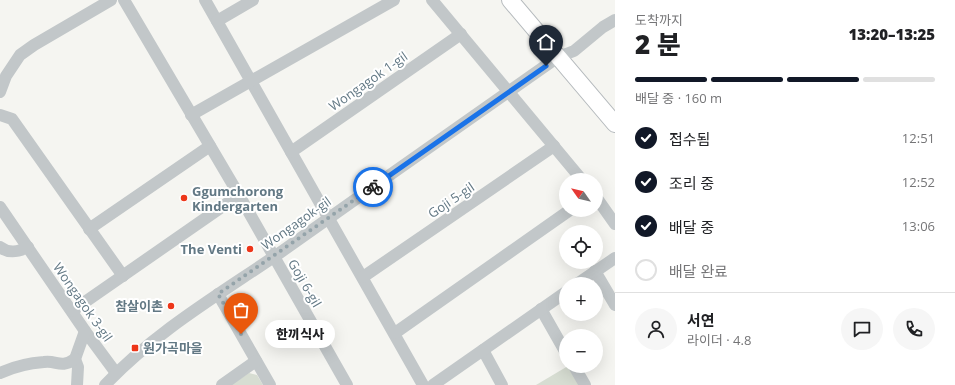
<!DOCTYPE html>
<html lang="ko">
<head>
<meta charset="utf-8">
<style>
	body { margin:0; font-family:"Open Sans","Noto Sans KR",sans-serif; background:#f6f6f6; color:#202124; height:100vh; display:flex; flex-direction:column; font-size:15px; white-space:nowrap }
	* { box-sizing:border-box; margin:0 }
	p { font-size:13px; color:#757577 }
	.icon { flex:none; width:22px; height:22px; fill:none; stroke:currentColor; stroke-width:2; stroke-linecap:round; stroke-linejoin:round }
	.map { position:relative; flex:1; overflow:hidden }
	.sheet { display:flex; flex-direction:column; background:#fff; width:340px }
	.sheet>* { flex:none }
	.needle { width:26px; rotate:304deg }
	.buttons { position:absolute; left:559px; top:173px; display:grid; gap:8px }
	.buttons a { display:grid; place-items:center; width:44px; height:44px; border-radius:50%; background:#fff; box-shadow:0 4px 16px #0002; font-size:20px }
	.pin { position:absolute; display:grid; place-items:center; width:34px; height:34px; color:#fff; margin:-41px -17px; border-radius:50% 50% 50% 0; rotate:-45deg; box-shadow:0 0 4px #0007 }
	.pin .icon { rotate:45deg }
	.courier { position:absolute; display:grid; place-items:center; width:40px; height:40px; margin:-20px; border:3px solid #1a73e8; border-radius:50%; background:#fff; color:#222; box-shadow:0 1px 5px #0007 }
	.bubble { position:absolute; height:28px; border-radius:14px; background:#fff; box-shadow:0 4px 16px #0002; font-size:13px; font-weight:800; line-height:28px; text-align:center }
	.summary em { font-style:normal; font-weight:800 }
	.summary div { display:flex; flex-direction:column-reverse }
	.summary { display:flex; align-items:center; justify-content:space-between; height:68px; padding:0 20px }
	h1 { font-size:26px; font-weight:800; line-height:30px }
	.bar { display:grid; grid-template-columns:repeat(4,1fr); gap:6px 4px; align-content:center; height:48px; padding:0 20px }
	.bar i { height:5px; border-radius:3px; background:#e0e0e0 }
	.bar .active { background:#111827 }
	.bar p { grid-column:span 4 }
	.line { display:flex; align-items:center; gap:10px; padding:0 20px; border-top:1px solid #e0e0e0 }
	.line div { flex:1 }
	.round { display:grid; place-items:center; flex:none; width:42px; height:42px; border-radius:21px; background:#f6f6f6 }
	ol { padding:0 20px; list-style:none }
	li { display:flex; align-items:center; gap:12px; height:44px }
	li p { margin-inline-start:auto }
	li .icon { padding:4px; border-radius:50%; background:#111827; color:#fff; stroke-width:4 }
	li:last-child { color:#757577 }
	li i { width:22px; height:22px; border:2px solid #e0e0e0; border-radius:50% }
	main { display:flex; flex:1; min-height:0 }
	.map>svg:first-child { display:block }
	.park { fill:#d7ddd2 }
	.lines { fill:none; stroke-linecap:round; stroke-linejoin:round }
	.major-casing { stroke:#b5babd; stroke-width:18 }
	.minor { stroke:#c2c7c9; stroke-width:12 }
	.major { stroke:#fff; stroke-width:16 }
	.done { stroke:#95a4aa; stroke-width:4; stroke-dasharray:0 7.2 }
	.route { stroke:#1a73e8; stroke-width:5 }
	.poi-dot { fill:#ed3619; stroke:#fff; stroke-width:1.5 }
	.labels { text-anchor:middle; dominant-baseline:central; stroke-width:4; stroke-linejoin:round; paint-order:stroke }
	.street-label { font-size:13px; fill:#627884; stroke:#fff }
	.poi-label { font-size:13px; font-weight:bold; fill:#627884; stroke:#fff; text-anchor:start }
</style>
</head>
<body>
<main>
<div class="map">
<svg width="615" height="385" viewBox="0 0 615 385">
	<rect width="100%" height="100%" fill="#f5f5f1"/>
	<g class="park">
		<path d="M568 366H569L581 385H536Z"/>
		<path d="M249 373 257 375 263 385H231Z"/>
	</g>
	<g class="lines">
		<defs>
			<path id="major" d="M510 0 615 124"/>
		</defs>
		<use href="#major" class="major-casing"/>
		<g class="minor">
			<path d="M124 0 239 195 347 385"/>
			<path d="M205 0 423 385"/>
			<path d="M432 0 582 180"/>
			<path d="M217 21 253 0"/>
			<path d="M0 92 6 76 20 55 34 45 111 0"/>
			<path d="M0 115 12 119 123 276"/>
			<path d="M191 115 394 0"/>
			<path d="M291 152 461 34"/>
			<path d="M596 197 615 224"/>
			<path d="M0 207 85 331 116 373"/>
			<path d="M89 229 210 146"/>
			<path d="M0 247C9 254 18 252 28 247"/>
			<path d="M595 271 615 305"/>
			<path d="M363 277 554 146"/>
			<path d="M577 284 615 258"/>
			<path d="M218 294 270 385"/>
			<path d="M541 309 566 353"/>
			<path d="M72 311 239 195"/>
			<path d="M395 333 570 210"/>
			<path d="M483 350 502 385"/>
			<path d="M75 359 85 331"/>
			<path d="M75 359 78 367 77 385"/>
			<path d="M574 366 585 385"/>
			<path d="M0 373C13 367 30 363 44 362 57 360 60 369 75 359"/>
			<path d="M105 385C156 331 220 294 281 252 373 187 466 121 558 57L574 51 603 27 615 20"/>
			<path d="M222 385 256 361"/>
			<path d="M433 385 566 292"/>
		</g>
		<use href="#major" class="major"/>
	</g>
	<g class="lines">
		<path class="done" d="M241 334 218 294 373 187"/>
		<path class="route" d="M373 187 546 66"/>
	</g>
	<g class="poi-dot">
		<circle cx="184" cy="198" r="4"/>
		<circle cx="250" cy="249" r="4"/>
		<circle cx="171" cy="306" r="4"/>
		<rect x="131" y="344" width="8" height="8" rx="2"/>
	</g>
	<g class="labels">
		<g class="street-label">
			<text transform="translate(368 81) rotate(-35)">Wongagok 1-gil</text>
			<text transform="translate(451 200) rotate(-34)">Goji 5-gil</text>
			<text transform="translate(296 223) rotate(-35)">Wongagok-gil</text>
			<text transform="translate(305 283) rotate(60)">Goji 6-gil</text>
			<text transform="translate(83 302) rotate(55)">Wongagok 3-gil</text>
		</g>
		<g class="poi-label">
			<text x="192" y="191">Ggumchorong<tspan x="192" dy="15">Kindergarten</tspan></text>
			<text x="242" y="249" text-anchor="end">The Venti</text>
			<text x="163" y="306" text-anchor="end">참살이촌</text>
			<text x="143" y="348">원가곡마을</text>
		</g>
	</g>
</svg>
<div class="buttons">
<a><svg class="needle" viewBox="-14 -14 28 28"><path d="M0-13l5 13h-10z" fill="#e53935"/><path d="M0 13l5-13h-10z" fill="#757577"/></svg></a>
<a><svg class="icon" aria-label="locate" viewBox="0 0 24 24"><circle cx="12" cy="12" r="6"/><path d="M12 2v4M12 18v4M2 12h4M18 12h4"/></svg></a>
<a>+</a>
<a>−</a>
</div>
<div class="pin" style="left:241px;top:334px;background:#ea580c"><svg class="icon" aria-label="bag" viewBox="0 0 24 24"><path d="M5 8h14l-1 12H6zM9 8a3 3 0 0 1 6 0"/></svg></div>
<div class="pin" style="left:546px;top:66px;background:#1f2937"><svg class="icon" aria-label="home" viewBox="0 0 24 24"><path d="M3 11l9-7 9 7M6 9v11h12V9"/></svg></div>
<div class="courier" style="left:373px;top:187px"><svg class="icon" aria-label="bike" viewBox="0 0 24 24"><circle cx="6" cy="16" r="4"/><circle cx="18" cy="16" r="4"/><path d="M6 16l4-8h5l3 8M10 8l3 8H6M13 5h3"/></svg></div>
<div class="bubble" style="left:265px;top:320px;width:70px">한끼식사</div>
</div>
<section class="sheet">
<div class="summary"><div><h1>2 분</h1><p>도착까지</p></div><em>13:20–13:25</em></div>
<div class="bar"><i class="active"></i><i class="active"></i><i class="active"></i><i></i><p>배달 중 · 160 m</p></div>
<ol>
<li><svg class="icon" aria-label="check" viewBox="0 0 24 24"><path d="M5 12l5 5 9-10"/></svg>접수됨<p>12:51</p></li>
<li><svg class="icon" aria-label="check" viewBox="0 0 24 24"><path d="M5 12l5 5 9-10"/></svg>조리 중<p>12:52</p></li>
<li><svg class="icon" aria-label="check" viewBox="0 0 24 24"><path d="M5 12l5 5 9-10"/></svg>배달 중<p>13:06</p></li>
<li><i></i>배달 완료</li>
</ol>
<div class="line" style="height:72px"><a class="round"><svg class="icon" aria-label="person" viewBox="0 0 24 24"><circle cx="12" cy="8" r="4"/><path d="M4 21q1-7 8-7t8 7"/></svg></a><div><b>서연</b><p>라이더 · 4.8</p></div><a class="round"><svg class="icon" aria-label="chat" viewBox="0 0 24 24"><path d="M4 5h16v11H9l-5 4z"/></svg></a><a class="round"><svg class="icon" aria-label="phone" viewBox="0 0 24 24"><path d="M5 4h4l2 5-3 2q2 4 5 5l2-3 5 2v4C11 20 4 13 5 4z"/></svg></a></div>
</section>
</main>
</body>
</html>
